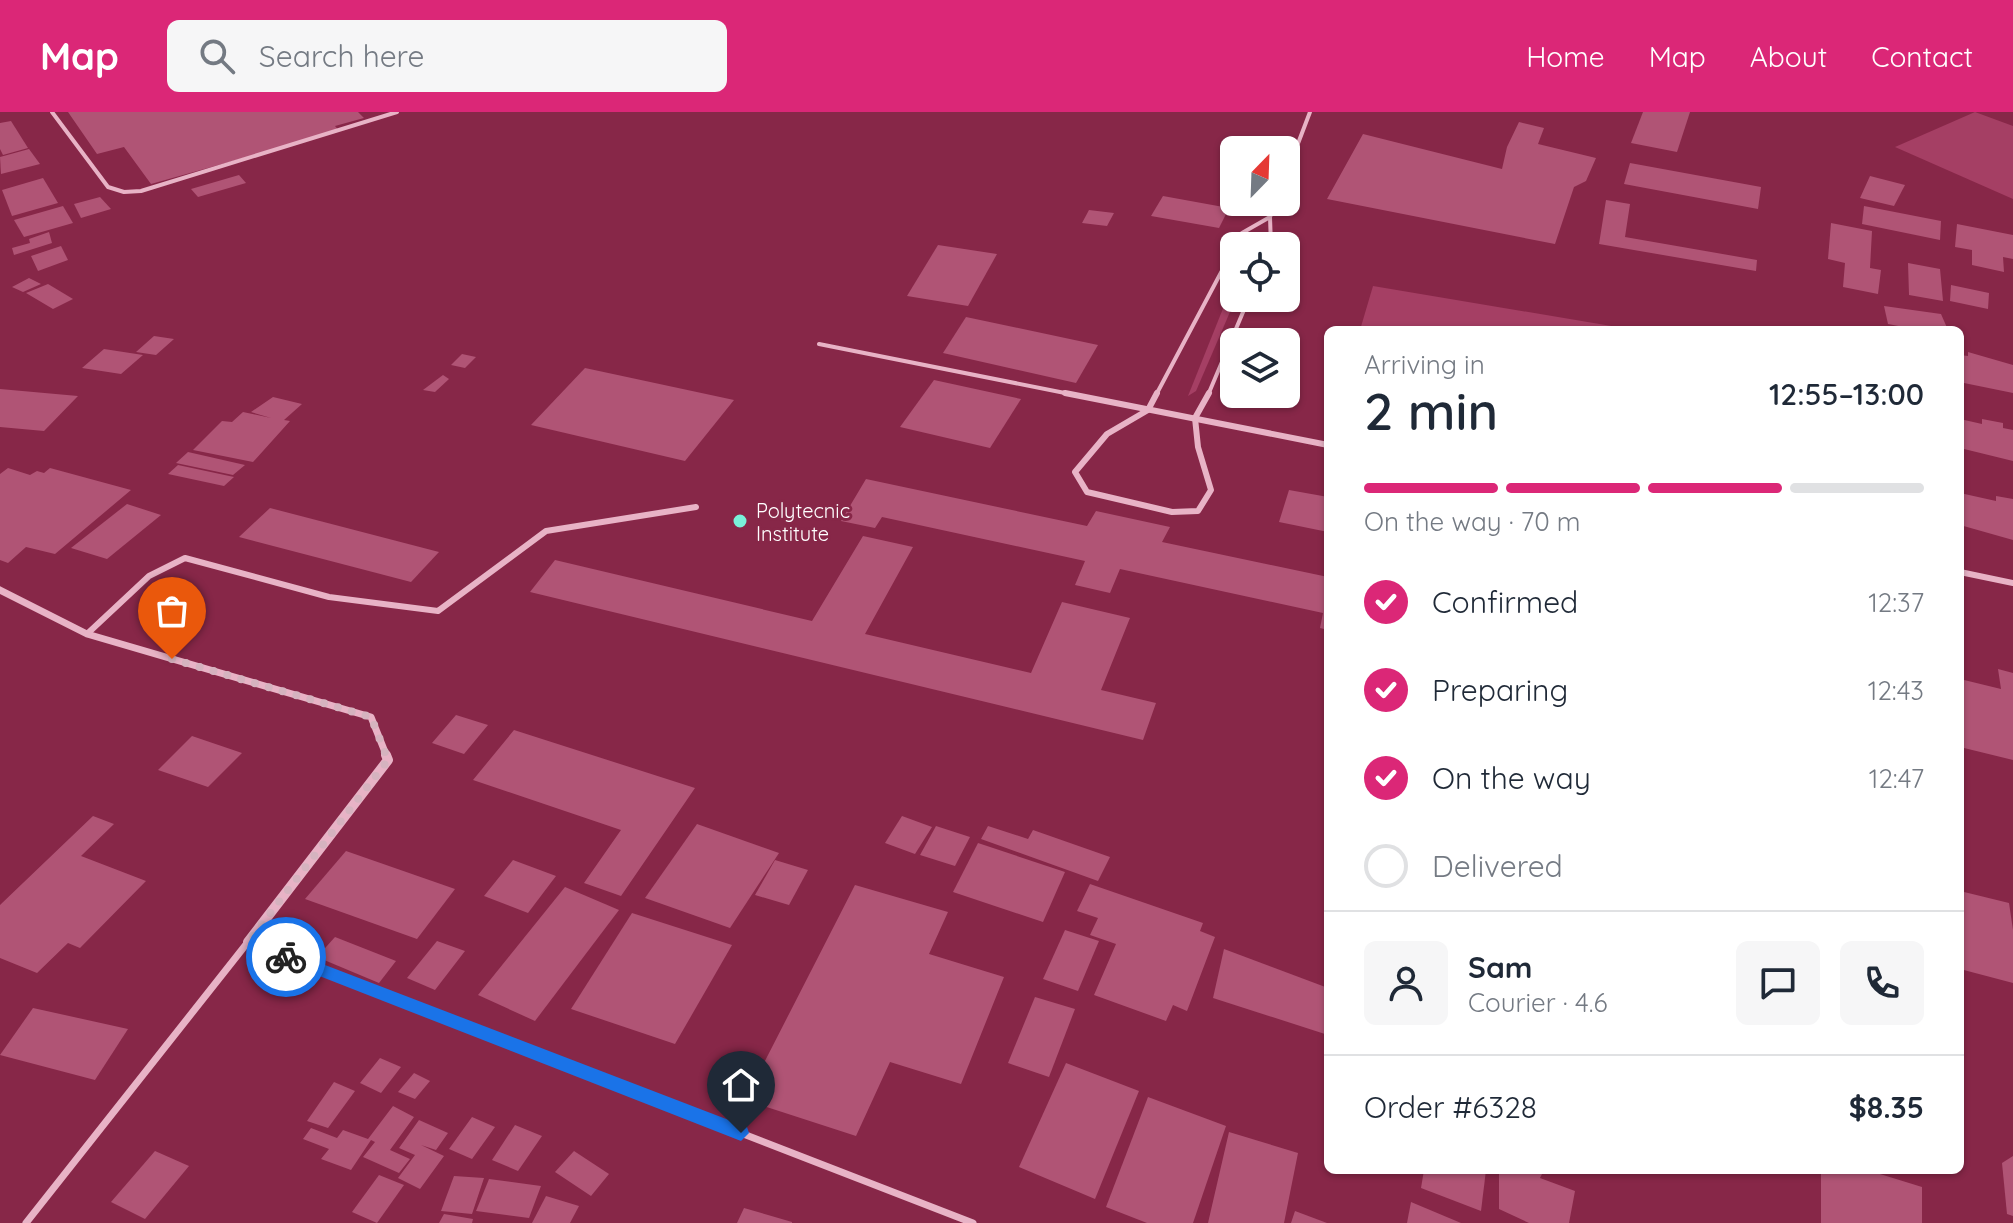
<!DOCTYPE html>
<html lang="en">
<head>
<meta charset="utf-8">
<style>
	body { margin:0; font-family:Quicksand,sans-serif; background:#f6f6f7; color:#1f2937; height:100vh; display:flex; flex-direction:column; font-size:30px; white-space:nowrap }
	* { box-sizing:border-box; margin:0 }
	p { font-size:26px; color:#747a83 }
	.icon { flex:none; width:44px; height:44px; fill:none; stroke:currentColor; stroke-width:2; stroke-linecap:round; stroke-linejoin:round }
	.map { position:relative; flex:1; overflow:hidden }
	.sheet { position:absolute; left:1324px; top:214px; width:640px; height:848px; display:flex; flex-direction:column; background:#fff; border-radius:12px; box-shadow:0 2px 6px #0004 }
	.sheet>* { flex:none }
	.needle { width:52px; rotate:23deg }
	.buttons { position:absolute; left:1220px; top:24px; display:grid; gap:16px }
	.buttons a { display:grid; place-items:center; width:80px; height:80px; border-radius:12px; background:#fff; box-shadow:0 2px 6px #0004; font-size:40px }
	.pin { position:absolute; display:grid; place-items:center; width:68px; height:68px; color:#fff; margin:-82px -34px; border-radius:50% 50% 50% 0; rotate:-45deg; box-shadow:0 0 8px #0007 }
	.pin .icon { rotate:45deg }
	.courier { position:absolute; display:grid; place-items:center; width:80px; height:80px; margin:-40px; border:6px solid #1a73e8; border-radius:50%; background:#fff; color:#222; box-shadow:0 2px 10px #0007 }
	.overview em { font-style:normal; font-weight:600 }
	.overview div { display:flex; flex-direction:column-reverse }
	.overview { display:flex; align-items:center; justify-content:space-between; height:136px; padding:0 40px }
	h1 { font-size:52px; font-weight:600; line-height:60px }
	.bar { display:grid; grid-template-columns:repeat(4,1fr); gap:12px 8px; align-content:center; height:96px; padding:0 40px }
	.bar i { height:10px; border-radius:6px; background:#e0e1e3 }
	.bar .active { background:#db2777 }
	.bar p { grid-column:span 4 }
	.line { display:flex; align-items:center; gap:20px; padding:0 40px; border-top:2px solid #e0e1e3 }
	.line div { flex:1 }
	.round { display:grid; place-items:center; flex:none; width:84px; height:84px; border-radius:12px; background:#f6f6f7 }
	ol { padding:0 40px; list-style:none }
	li { display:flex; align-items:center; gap:24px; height:88px }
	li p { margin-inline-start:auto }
	li .icon { padding:8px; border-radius:50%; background:#db2777; color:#fff; stroke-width:4 }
	li:last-child { color:#747a83 }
	li i { width:44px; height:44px; border:4px solid #e0e1e3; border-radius:50% }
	header { display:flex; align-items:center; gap:48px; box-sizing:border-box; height:112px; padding:0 40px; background:#db2777; color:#fff }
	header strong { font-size:38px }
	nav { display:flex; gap:44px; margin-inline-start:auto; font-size:28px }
	.search { width:560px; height:72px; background:#f6f6f7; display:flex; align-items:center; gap:20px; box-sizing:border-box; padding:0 28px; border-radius:12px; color:#747a83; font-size:30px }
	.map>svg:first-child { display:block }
	.green { fill:#a53f64 }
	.building { fill:#b05475 }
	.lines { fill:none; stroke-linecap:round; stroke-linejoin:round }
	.lane-far2 { stroke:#e8b3c6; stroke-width:4 }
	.lane-far1 { stroke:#e8b3c6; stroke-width:6 }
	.lane { stroke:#e8b3c6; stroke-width:7 }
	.street-far1 { stroke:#e8b3c6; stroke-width:7 }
	.street { stroke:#e8b3c6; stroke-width:10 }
	.route { fill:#1a73e8 }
	.done { stroke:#d5b3bf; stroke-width:8; stroke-dasharray:0 14.4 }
	.poi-dot { fill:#79f1d9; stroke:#872748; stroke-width:3 }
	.labels { text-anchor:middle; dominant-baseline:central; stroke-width:6; stroke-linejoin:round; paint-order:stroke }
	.poi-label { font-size:20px; fill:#fff; stroke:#872748; text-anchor:start }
</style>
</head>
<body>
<header>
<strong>Map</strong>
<div class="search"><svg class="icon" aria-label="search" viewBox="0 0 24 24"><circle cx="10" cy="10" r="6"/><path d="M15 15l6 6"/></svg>Search here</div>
<nav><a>Home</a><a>Map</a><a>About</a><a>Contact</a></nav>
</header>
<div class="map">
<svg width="2013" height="1111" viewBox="0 0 2013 1111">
	<rect width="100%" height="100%" fill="#872748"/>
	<g class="green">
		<path d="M1975 0 2013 14V87L1895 35Z"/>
		<path d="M1234 169 1236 186 1196 279 1188 284Z"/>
		<path d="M1373 174 1635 218H1360Z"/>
	</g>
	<g class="building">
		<path d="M68 0H358L364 6 335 14 339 19 151 72 124 35 97 42Z"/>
		<path d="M1643 0H1690L1677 40 1631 31Z"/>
		<path d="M11 9 28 36 3 43 0 37V11Z"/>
		<path d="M1519 10 1544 16 1538 32 1596 46 1586 69 1574 75 1555 132 1327 87 1363 22 1502 57 1507 35Z"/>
		<path d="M29 37 40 52 1 62 0 45Z"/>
		<path d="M1630 51 1761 75 1758 97 1624 72Z"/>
		<path d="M239 63 246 71 198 85 191 77Z"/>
		<path d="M1870 64 1905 73 1894 94 1860 86Z"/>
		<path d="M43 66 58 91 12 104 2 78Z"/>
		<path d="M1163 84 1229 96 1219 116 1151 104Z"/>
		<path d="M100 85 111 97 81 106 74 92Z"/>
		<path d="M1606 88 1630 92 1625 125 1757 148 1756 159 1599 132Z"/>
		<path d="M63 94 73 111 24 125 14 108Z"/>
		<path d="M1864 94 1941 109 1940 128 1862 112Z"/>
		<path d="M1089 98 1114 101 1107 114 1082 111Z"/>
		<path d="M1831 111 1872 119 1870 156 1881 158 1878 182 1843 175 1845 151 1828 147Z"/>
		<path d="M1957 112 2013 123V147L2003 145 2004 160 1972 153V138L1955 135Z"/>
		<path d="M49 120 52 131 14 143 12 136 30 131 29 127Z"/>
		<path d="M938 133 997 142 968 194 907 184Z"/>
		<path d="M61 134 68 148 38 159 31 144Z"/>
		<path d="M1908 151 1940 157 1943 189 1909 183Z"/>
		<path d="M29 166 41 172 23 180 12 175Z"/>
		<path d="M48 172 73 187 53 197 26 181Z"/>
		<path d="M1951 173 1989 181 1988 197 1950 189Z"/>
		<path d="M1884 194 1941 202 1948 218H1919L1888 212Z"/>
		<path d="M966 205 1098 233 1076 271 943 241Z"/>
		<path d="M154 224 174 227 156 243 136 240Z"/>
		<path d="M104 237 143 243 121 262 82 256Z"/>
		<path d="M1968 240 2013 253V281L1964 271 1960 268V243L1968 244Z"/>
		<path d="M462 242 476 245 465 256 451 253Z"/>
		<path d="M585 256 734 288 685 349 531 313Z"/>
		<path d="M443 263 449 267 435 280 423 278Z"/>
		<path d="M934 268 1021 287 990 336 900 315Z"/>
		<path d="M0 277 78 284 44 319 0 315Z"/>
		<path d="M273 285 302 292 284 308 290 309 253 350 193 338 222 309 232 310 243 300 271 306 251 300Z"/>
		<path d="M1960 307 1982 312V307L2003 311V316L2013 318V349L1960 336Z"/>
		<path d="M188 340 245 353 233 363 176 351Z"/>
		<path d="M178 353 234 365 224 374 168 362Z"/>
		<path d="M8 356 30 363 37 359 44 361 50 356 131 378 55 442 26 435 8 451 0 448V362Z"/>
		<path d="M866 367 1087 414 1096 399 1170 415 1162 430 1328 465V518L1320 516 1323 501 1120 457 1110 481 1075 473 1085 449 882 405 875 416 841 409Z"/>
		<path d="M1289 378 1328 385V420L1279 410Z"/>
		<path d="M1960 381 1996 389V384L2013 387V428L1960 413Z"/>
		<path d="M127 392 161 403 107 447 71 436Z"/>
		<path d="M270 396 439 440 411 470 239 425Z"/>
		<path d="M863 424 913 435 865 522 1031 561 1062 490 1130 506 1101 578 1156 591 1143 628 530 480 555 448 812 509Z"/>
		<path d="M1998 557 2013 561V648L1960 635V567L2001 577Z"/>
		<path d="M456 603 488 613 464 642 432 631Z"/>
		<path d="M514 618 695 676 621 784 584 771 621 718 473 668Z"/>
		<path d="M192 624 242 641 208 675 158 658Z"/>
		<path d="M93 704 114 712 81 744 146 769 80 836 68 831 37 861 0 846V793Z"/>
		<path d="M902 704 932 715 915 742 885 731Z"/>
		<path d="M697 712 779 741 730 816 645 786Z"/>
		<path d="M936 714 970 725 955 754 920 743Z"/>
		<path d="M988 714 1028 727 1033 718 1110 745 1098 769 981 727Z"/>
		<path d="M978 731 1065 760 1043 810 953 780Z"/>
		<path d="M346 739 455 777 417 827 305 787Z"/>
		<path d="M513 748 556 764 528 801 484 784Z"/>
		<path d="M775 748 808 758 789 793 755 783Z"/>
		<path d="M1090 772 1203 811 1200 819 1215 825 1187 899 1173 893 1166 909 1094 883 1116 832 1090 823 1098 806 1077 799Z"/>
		<path d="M855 773 948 800 929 842 1004 865 961 972 890 950 856 1024 745 988Z"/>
		<path d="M565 775 619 798 535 909 478 883Z"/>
		<path d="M1960 779 2009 791 2013 818V871L1960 857Z"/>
		<path d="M632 801 732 833 675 932 571 897Z"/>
		<path d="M1065 818 1099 829 1078 879 1043 867Z"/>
		<path d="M335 825 396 849 379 871 317 845Z"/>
		<path d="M437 829 465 839 435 878 407 866Z"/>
		<path d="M1224 837 1328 876V923L1213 886Z"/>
		<path d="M1035 885 1075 897 1049 965 1008 951Z"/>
		<path d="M33 896 128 917 95 968 0 943Z"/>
		<path d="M380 946 401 955 381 981 360 971Z"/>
		<path d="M1066 951 1139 979 1095 1087 1019 1055Z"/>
		<path d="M414 961 430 969 415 987 398 980Z"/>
		<path d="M334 970 355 979 328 1016 307 1009Z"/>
		<path d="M1148 985 1226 1014 1193 1111H1147L1106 1095Z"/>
		<path d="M393 994 414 1005 390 1038 410 1047 399 1061 363 1045 375 1030 371 1028 351 1058 321 1047 329 1037 303 1027 311 1016 337 1026 343 1018 368 1027Z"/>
		<path d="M472 1005 495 1015 472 1047 449 1037Z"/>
		<path d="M419 1008 448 1021 436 1038 421 1033 444 1044 420 1077 398 1066 415 1043 399 1036Z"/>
		<path d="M515 1013 542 1024 518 1059 492 1048Z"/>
		<path d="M1229 1020 1298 1041 1284 1111H1208Z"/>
		<path d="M155 1039 189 1054 145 1107 111 1090Z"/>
		<path d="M574 1039 609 1062 591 1084 555 1060Z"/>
		<path d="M2013 1044V1104L2007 1102 2002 1051Z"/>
		<path d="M1424 1058H1486L1481 1099 1421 1076Z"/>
		<path d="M1499 1058H1544L1540 1066 1575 1079 1569 1111H1529L1499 1097Z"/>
		<path d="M1821 1058H1867L1922 1075V1111H1821Z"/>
		<path d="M379 1063 404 1073 377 1111 352 1100Z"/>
		<path d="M454 1064 484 1066 472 1102 441 1099Z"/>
		<path d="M489 1067 541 1074 529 1106 476 1099Z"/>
		<path d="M546 1084 579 1094 570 1111H532Z"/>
		<path d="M1411 1090 1461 1111H1407Z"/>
		<path d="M744 1096 792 1110V1111H737Z"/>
		<path d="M1295 1099 1327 1111H1291Z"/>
		<path d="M444 1102 473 1107 472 1111H439Z"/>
	</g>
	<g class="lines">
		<g class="lane-far2">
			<path d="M52 0 108 75 124 80 141 79 397 0"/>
			<path d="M1286 63 1310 0"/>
			<path d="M1235 134 1242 121 1270 105"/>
			<path d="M1271 134 1270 105 1276 90"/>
			<path d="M819 232 1075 283"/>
			<path d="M1156 283 1234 136"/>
			<path d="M1208 283 1249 186"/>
		</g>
		<g class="lane-far1">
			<path d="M1065 281 1328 333"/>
			<path d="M1157 281 1148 298 1107 322 1075 360 1087 380 1172 400 1198 399 1211 378 1198 335 1195 306 1209 281"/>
			<path d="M1960 460 2013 471"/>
			<path d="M87 522 149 464 185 446 329 485 438 499 546 419 696 395"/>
		</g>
		<path class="lane" d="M26 1111 248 830 973 1111"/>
		<path class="street-far1" d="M0 478 87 522 371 605 387 645"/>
		<path class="street" d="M248 830 388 648 386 643"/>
	</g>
	<path class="route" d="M286 838 747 1015 749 1021 741 1029 281 849V840Z"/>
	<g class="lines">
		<path class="done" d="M172 547 371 605 388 648 248 830 286 845"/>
	</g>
	<circle class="poi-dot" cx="740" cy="409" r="8"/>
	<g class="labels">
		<g class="poi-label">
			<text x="756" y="398">Polytecnic<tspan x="756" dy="23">Institute</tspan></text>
		</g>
	</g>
</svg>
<div class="buttons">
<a><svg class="needle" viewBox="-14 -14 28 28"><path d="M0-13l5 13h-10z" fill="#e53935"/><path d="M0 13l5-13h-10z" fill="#747a83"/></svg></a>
<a><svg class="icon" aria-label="locate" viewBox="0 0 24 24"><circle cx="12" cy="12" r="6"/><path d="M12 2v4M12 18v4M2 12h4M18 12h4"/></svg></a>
<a><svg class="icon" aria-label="layers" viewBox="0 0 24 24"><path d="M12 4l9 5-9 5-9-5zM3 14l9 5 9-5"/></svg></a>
</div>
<div class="pin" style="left:172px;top:547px;background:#ea580c"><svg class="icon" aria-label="bag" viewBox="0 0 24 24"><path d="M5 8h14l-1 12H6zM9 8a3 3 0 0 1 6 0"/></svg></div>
<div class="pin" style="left:741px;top:1021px;background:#1f2937"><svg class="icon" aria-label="home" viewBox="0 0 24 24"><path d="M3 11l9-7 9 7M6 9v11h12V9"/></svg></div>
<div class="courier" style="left:286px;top:845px"><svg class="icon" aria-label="bike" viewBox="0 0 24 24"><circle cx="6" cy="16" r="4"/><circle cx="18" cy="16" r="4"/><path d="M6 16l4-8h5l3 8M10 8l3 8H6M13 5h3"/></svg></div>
<section class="sheet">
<div class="overview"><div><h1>2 min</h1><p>Arriving in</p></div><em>12:55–13:00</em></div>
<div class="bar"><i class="active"></i><i class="active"></i><i class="active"></i><i></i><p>On the way · 70 m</p></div>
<ol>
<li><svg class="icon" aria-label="check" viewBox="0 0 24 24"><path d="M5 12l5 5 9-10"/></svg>Confirmed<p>12:37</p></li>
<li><svg class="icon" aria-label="check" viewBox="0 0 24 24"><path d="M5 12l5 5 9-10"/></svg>Preparing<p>12:43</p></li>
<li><svg class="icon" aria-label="check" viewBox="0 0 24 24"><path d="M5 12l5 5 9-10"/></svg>On the way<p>12:47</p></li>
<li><i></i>Delivered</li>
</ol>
<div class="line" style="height:144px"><a class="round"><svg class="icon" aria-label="person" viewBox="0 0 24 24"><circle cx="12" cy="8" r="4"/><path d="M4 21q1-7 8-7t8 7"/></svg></a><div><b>Sam</b><p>Courier · 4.6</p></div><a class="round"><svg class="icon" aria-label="chat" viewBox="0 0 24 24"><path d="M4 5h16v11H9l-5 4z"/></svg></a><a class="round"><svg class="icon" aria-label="phone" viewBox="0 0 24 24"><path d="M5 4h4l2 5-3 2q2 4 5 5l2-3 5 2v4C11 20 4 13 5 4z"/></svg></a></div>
<div class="line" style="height:104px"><div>Order #6328</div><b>$8.35</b></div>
</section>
</div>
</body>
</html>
